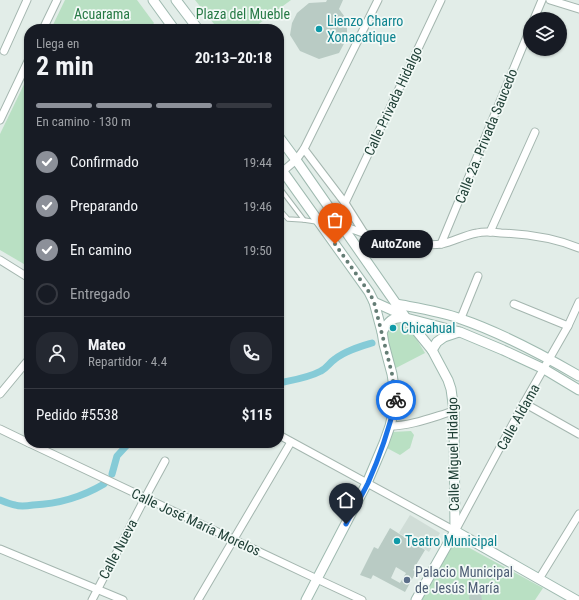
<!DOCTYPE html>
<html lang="es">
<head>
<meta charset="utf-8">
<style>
	body { margin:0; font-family:"Roboto Condensed",sans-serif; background:#242831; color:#f1f3f6; height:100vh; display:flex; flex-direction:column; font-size:15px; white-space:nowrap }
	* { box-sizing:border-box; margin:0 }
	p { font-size:13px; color:#9ea1a6 }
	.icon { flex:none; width:22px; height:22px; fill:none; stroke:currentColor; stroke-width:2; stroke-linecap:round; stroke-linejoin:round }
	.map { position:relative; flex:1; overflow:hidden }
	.sheet { position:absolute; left:24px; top:24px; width:260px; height:424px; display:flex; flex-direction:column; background:#171b24; border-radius:16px; box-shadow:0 1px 3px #0004 }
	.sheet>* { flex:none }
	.fabs { position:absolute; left:523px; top:12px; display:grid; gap:8px }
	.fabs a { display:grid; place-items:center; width:44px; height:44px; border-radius:50%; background:#171b24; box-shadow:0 1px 3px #0004; font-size:20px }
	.pin { position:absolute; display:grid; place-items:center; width:34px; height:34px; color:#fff; margin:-41px -17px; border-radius:50% 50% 50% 0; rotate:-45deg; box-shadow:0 0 4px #0007 }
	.pin .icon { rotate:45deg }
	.courier { position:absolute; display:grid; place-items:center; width:40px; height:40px; margin:-20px; border:3px solid #1a73e8; border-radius:50%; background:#fff; color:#222; box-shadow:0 1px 5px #0007 }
	.bubble { position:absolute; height:28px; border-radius:14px; background:#171b24; box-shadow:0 1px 3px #0004; font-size:13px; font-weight:700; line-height:28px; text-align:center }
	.head em { font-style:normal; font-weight:700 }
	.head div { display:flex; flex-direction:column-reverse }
	.head { display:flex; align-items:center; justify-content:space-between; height:68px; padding:0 12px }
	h1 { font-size:26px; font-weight:700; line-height:30px }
	.bar { display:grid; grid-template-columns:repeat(4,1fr); gap:6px 4px; align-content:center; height:48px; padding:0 12px }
	.bar i { height:5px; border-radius:3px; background:#363941 }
	.bar .active { background:#8c9099 }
	.bar p { grid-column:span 4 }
	.line { display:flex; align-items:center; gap:10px; padding:0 12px; border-top:1px solid #363941 }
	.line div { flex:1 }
	.round { display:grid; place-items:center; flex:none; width:42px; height:42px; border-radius:16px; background:#242831 }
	ol { padding:0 12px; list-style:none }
	li { display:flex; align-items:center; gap:12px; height:44px }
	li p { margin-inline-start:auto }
	li .icon { padding:4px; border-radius:50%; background:#8c9099; color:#fff; stroke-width:4 }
	li:last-child { color:#9ea1a6 }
	li i { width:22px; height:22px; border:2px solid #363941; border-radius:50% }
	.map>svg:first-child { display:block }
	.built { fill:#d0ddd7 }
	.green { fill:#b9e0c3 }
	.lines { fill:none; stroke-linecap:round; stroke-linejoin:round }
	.canal { stroke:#85cbd7; stroke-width:7 }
	.building { fill:#b9cbc4; fill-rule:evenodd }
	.lane-casing { stroke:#a4b6af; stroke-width:5.5 }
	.street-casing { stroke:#a4b6af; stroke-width:9 }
	.secondary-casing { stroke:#9fbab0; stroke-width:11 }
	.lane { stroke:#fff; stroke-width:3.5 }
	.street { stroke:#fff; stroke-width:7 }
	.secondary { stroke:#fff; stroke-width:9 }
	.done { stroke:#647d75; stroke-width:4; stroke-dasharray:0 7.2 }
	.route { stroke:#1a73e8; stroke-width:5 }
	.culture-dot { fill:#0f9aa8; stroke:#f2f9f6; stroke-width:1.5 }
	.service-dot { fill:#5c6f8a; stroke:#f2f9f6; stroke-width:1.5 }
	.labels { text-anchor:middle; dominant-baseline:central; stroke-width:3.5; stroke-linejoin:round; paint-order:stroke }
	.park-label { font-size:14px; fill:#277a46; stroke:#f2f9f6 }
	.culture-label { font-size:14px; fill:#0d838f; stroke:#f2f9f6; text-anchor:start }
	.street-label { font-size:14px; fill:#204037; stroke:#f2f9f6 }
	.service-label { font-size:14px; fill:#4e5e75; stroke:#f2f9f6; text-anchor:start }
</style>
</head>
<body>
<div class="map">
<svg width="579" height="600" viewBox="0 0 579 600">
	<rect width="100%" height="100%" fill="#e2ede8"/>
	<path class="built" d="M410 515 440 533 429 552 399 533Z"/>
	<g class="green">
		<path d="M65 0H137L154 23 150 29H51Z"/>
		<path d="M195 0H291L252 29H218Z"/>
		<path d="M29 74V267L0 250V134Z"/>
		<path d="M403 323 414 335 425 353 394 369 386 337 390 325Z"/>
		<path d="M411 431 414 435 410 448 400 455 385 447 392 432Z"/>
		<path d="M453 539 543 588 535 600H417Z"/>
	</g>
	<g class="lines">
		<g class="canal">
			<path d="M279 383C293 380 308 378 321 371 327 368 329 363 335 359 345 351 359 347 372 343"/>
			<path d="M112 474 117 456 129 443"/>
			<path d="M0 500C5 502 10 504 15 505 21 507 27 506 33 505 58 504 82 497 104 484"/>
		</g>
	</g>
	<g class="building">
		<path d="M327 0H343L339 9 347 20V38L339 53 319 59 300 51 290 35 292 23 297 13 309 3 326 2Z"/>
		<path d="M390 528 425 550 413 570 416 572 405 592 373 575 371 579 360 575 374 547 378 549ZM396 567 406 573 400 583 391 578Z"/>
		<path d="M475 590 481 594 482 600H470L469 598 470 593Z"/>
	</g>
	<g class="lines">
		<defs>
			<g id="lane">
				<path d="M279 187 304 220 317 222"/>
				<path d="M279 209 288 219 304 220"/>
			</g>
			<g id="street">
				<path d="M550 0 579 9"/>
				<path d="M534 19 542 0"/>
				<path d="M43 29 57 0"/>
				<path d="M4 51 27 0"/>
				<path d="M0 120 29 59"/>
				<path d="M304 149 345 203 364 233"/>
				<path d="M283 171 296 160 304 149 378 0"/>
				<path d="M345 203 441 0"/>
				<path d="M340 225C364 233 389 244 414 245 423 245 433 245 442 244 454 241 465 235 477 233 485 231 493 232 501 233 528 234 554 238 579 248"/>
				<path d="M490 232 535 132"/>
				<path d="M441 244 530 29"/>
				<path d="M0 260 29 278"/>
				<path d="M514 304 568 326"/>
				<path d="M461 318 478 276"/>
				<path d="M0 394 29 359"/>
				<path d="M524 403 579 434"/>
				<path d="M390 426C411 426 433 417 454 411"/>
				<path d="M0 429 29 443"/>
				<path d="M279 435 455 531 524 403 568 326 579 302"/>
				<path d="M29 443 317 579 362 600"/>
				<path d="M0 549 123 600"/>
				<path d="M539 579 579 514"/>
				<path d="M92 600 145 498 165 461"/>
				<path d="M198 600 291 442"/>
			</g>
			<g id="secondary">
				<path d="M153 0 174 29"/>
				<path d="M176 0 198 29"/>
				<path d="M279 137 296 160 406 318 432 350 448 380 451 389 454 411 455 531 451 538 416 600"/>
				<path d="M279 166 369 292 374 302 382 332 384 344 392 374 396 400 390 426 384 443 367 483 306 600"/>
				<path d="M374 302 394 311 406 318 460 332 503 350 544 369 579 390"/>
				<path d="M396 304C417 308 440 311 461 319 502 333 541 354 579 376"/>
				<path d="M382 332C388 322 393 316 404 318"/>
				<path d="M432 350 437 342 444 337 459 332"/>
				<path d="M455 531 576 600"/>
			</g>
		</defs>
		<use href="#lane" class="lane-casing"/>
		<use href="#street" class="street-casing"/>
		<use href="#secondary" class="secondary-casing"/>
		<use href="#lane" class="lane"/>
		<use href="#street" class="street"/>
		<use href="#secondary" class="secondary"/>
	</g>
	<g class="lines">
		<path class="done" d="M335 244 369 292 374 302 392 374 396 400"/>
		<path class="route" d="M346 524C353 511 361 497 368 483 380 456 389 429 396 400"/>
	</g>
	<g class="culture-dot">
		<circle cx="319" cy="29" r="4"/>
		<circle cx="393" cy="328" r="4"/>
		<circle cx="397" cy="541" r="4"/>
	</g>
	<circle class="service-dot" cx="407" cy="580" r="4"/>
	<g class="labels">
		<g class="park-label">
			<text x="102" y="14">Acuarama</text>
			<text x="243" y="14">Plaza del Mueble</text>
		</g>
		<g class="culture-label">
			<text x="327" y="21">Lienzo Charro<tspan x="327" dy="16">Xonacatique</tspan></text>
			<text x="401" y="328">Chicahual</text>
			<text x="405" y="541">Teatro Municipal</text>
		</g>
		<g class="street-label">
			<text transform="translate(393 101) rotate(-65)">Calle Privada Hidalgo</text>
			<text transform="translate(486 136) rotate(-68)">Calle 2a. Privada Saucedo</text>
			<text transform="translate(518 417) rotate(-61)">Calle Aldama</text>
			<text transform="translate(453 454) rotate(-91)">Calle Miguel Hidalgo</text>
			<text transform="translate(196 522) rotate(25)">Calle José María Morelos</text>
			<text transform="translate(118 549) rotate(-62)">Calle Nueva</text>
		</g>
		<g class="service-label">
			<text x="415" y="572">Palacio Municipal<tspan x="415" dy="16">de Jesús María</tspan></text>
		</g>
	</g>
</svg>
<div class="fabs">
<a><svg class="icon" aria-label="layers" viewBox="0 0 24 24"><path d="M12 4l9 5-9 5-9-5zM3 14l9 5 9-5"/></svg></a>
</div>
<div class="pin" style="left:335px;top:244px;background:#ea580c"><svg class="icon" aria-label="bag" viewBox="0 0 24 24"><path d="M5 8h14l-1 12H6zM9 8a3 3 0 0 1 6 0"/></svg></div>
<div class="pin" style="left:346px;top:524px;background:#1f2937"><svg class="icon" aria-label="home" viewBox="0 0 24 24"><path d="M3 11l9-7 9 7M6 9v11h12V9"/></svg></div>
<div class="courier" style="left:396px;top:400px"><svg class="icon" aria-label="bike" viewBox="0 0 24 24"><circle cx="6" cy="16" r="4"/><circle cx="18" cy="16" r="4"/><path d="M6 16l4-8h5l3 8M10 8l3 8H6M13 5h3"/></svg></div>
<div class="bubble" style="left:359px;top:230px;width:74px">AutoZone</div>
<section class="sheet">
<div class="head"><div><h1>2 min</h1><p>Llega en</p></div><em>20:13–20:18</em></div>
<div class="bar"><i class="active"></i><i class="active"></i><i class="active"></i><i></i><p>En camino · 130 m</p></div>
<ol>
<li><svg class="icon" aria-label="check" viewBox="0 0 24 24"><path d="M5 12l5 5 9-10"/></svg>Confirmado<p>19:44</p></li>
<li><svg class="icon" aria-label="check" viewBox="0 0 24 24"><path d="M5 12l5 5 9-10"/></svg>Preparando<p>19:46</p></li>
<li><svg class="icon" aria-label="check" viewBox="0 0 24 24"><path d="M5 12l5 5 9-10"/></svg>En camino<p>19:50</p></li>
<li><i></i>Entregado</li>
</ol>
<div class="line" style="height:72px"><a class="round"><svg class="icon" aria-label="person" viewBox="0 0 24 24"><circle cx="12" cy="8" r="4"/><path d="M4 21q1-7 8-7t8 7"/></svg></a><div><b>Mateo</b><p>Repartidor · 4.4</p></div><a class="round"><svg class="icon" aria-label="phone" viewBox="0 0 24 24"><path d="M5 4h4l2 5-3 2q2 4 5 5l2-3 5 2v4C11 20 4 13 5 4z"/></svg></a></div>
<div class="line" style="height:52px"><div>Pedido #5538</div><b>$115</b></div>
</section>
</div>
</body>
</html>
